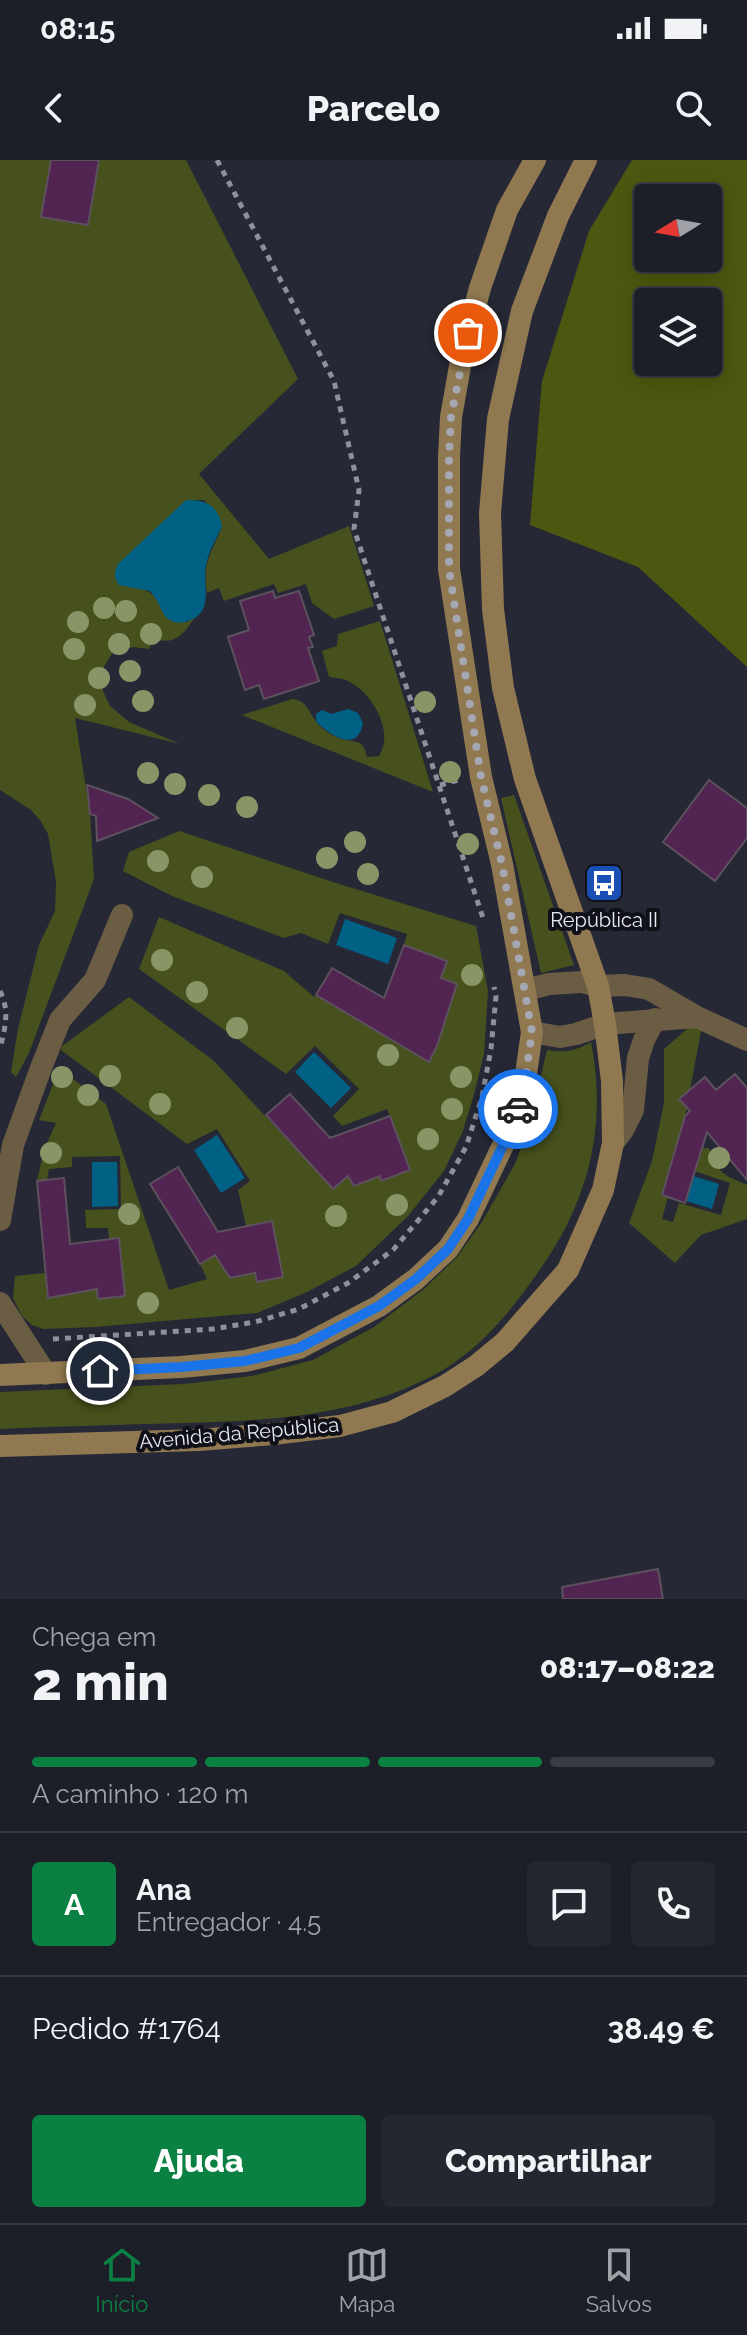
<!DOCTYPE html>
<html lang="pt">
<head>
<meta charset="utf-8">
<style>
	body { margin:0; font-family:Raleway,sans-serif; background:#252730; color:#f1f3f6; height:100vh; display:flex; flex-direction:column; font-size:30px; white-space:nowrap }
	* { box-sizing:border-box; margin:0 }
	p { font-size:26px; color:#a0a2a8 }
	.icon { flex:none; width:44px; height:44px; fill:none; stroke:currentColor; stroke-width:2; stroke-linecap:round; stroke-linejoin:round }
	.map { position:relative; height:1439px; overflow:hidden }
	.sheet { display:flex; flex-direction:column; background:#1c1e28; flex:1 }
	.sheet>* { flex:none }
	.needle { width:52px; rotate:259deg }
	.tools { position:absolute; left:634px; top:24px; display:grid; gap:16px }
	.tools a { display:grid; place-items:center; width:88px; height:88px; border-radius:8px; background:#1c1e28; box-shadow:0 4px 20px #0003,0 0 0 2px #3a3c45; font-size:40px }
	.pin { position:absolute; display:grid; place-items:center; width:68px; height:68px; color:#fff; margin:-34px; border:4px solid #fff; border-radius:50%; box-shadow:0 2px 8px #0007 }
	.courier { position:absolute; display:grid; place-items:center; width:80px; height:80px; margin:-40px; border:6px solid #1a73e8; border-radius:50%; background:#fff; color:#222; box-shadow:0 2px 10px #0007 }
	.head em { font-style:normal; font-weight:800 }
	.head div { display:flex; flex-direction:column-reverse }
	.head { display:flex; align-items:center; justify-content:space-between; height:136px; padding:0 32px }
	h1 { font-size:52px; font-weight:800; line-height:60px }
	.bar { display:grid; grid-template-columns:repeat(4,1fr); gap:12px 8px; align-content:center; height:96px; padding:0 32px }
	.bar i { height:10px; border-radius:6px; background:#3a3c45 }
	.bar .selected { background:#0b8043 }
	.bar p { grid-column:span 4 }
	.line { display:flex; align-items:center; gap:20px; padding:0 32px; border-top:2px solid #3a3c45 }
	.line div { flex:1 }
	.round { display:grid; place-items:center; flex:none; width:84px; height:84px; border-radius:8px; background:#252730 }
	.primary-button { display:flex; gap:16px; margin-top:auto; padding:16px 32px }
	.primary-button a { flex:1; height:92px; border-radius:8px; background:#0b8043; color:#fff; font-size:32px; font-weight:800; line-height:92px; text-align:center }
	.primary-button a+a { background:#252730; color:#f1f3f6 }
	.status { display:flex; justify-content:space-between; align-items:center; height:56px; padding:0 40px; background:#1c1e28; direction:ltr }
	.status svg { height:22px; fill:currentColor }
	header { display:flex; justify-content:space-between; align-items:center; height:104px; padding:0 32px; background:#1c1e28; font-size:36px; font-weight:800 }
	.tab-bar { display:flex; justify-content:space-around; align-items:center; height:112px; border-top:2px solid #3a3c45; background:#1c1e28; font-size:22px; color:#a0a2a8 }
	.tab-bar a { display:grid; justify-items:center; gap:4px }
	.tab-bar .selected { color:#0b8043 }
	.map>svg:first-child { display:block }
	.green { fill:#47511d }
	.forest { fill:#4c580f; fill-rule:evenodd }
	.water { fill:#006184 }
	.building { fill:#512452; stroke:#5e515e; stroke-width:2 }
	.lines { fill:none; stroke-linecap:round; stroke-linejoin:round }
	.path { stroke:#8e909b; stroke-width:5; stroke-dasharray:6 6; stroke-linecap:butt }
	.minor { stroke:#6b5d43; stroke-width:22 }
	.tertiary { stroke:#6b5d43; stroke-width:22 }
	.secondary { stroke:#907950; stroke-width:22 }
	.tree { fill:#899566 }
	.done { stroke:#a5a7b2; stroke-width:8; stroke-dasharray:0 14.4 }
	.route { stroke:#1a73e8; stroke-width:10 }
	.labels { text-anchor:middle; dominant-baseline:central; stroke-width:8; stroke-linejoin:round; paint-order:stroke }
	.poi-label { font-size:20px; fill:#e9ebf4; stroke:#101118 }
	.street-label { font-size:20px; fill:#e9ebf4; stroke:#101118 }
</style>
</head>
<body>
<div class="status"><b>08:15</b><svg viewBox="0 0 49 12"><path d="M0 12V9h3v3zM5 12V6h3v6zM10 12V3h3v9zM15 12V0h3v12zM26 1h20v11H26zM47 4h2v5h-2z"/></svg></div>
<header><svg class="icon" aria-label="back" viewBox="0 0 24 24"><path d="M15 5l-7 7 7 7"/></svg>Parcelo<svg class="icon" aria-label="search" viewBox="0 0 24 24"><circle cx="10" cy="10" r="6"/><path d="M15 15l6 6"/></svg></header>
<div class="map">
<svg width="747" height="1439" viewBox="0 0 747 1439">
	<rect width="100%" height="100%" fill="#262836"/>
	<g class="green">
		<path d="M0 0H186L298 219 199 314 269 399 349 366 374 446 334 459 312 443 306 424 278 433 274 424 224 441 219 428 207 433C202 400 212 394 222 366L204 340H186L142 429C155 433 160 442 164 455L187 462 195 457C185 473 174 487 154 478L149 489 133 487 113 492 102 510 103 531 110 546 129 562 180 584 75 558 90 654 94 719 29 893 16 917 11 912 18 869 39 785 55 751 56 722 48 674 40 660 31 650 0 630Z"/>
		<path d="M380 461 433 632 242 555 292 539C308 540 309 554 318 564 322 569 333 576 339 578 353 584 363 576 367 597L379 596C395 572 372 532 348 521 343 518 335 518 329 517L322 491 337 486 338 474Z"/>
		<path d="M514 635 574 805 541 813 501 638Z"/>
		<path d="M179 671 336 723 476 766 488 831 484 894 474 934 463 971 444 1011 408 1056 356 1106 307 1132 257 1153 95 1167 43 1169 32 1165 22 1156 13 1138 15 1116 45 1113 48 1137 97 1129 99 1139 125 1136 119 1078 109 1079 108 1068H86L85 1050 121 1049 120 996 72 997V1007L49 1009 47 1020 37 1021 44 990 56 963 39 960 54 922 57 907 106 944 169 1130 207 1119 200 1104 215 1095 230 1118 255 1113 257 1122 283 1116 272 1061 246 1066 238 1030 250 1021 217 969 187 984 61 890 62 886 129 837 214 901 333 1029 348 1016 354 1026 380 1016 382 1021 410 1010 387 949 342 966 333 956 359 929 315 886 286 914 139 809 159 757 284 811 314 837 316 835 398 884 418 877 412 892 428 902 437 886 456 824 441 818 447 801 404 785 407 774 340 753 328 784 301 773 284 778 172 736 123 711 129 692Z"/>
		<path d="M694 863 702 866 690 930 679 939 687 948 662 1035 668 1037 662 1059 673 1062 679 1043 721 1055 730 1023 694 1011 701 988H709C720 1015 722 1014 747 1025V1059L701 1075 675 1103 629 1063 652 1001 664 943V889Z"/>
		<path d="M591 882C606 959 592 1030 549 1096 519 1141 485 1187 436 1214 358 1256 270 1261 182 1263 122 1265 61 1266 0 1269V1232L184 1224 252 1216 313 1200 374 1167 424 1129 457 1097 482 1062 515 1004 530 963 547 890C565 893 576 891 591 882Z"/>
	</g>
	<path class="forest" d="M632 0H747V507L638 407 530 365 542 221 589 71ZM648 38H708V98H648ZM648 142H708V202H648Z"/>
	<g class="water">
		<path d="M186 340C206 339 218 346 222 366 217 378 210 389 207 401 200 423 218 453 185 462 179 464 172 462 167 458 161 452 158 439 150 431L119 425C113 416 114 411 119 403Z"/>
		<path d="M348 549 358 553 363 563C357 595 330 574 316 562V554L322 550 331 554Z"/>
		<path d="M345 759 397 778 388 804 336 785Z"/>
		<path d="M314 892 351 928 331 948 295 912Z"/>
		<path d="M217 975 245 1018 221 1033 194 990Z"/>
		<path d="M92 1002H117L118 1046 92 1047Z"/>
		<path d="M693 1016 719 1024 712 1049 686 1041Z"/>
	</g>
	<g class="building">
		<path d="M51 0H99L88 65 41 57Z"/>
		<path d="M273 431 275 438 299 431 314 475 309 477 313 487 308 488 319 521 264 539 259 525 245 530 228 477 249 470 240 441Z"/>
		<path d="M709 620 747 648V678L715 721 663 682Z"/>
		<path d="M87 625 128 639 158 658 97 681 96 656 90 654Z"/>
		<path d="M404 785 447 801 441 818 457 824 437 886 429 902 316 835 332 808 384 838Z"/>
		<path d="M735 914 747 928V1020L707 972 685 1043 662 1035 685 956 690 951 679 939 705 917 716 930Z"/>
		<path d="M290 934 330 978 390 956 410 1010 381 1021 380 1016 354 1026 348 1016 333 1029 266 955Z"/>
		<path d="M178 1007 218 1072 272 1061 283 1117 257 1122 255 1113 230 1118 215 1095 200 1104 150 1024Z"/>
		<path d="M64 1018 70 1084 119 1078 125 1136 98 1139 97 1129 48 1138 37 1021Z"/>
		<path d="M658 1409 663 1439H563L562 1427Z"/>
	</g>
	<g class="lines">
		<g class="path">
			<path d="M217 0 334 221 359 330 354 369 483 758"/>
			<path d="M440 625 459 620"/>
			<path d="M0 831C10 851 5 868 0 889"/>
			<path d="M53 1179 213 1169 255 1162 299 1149 348 1123 393 1090 438 1037 466 987 482 937 491 889 496 836 494 827"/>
		</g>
		<g class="minor">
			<path d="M0 1060 13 985 41 908 60 860 95 820 122 755"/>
			<path d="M0 1143 46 1214"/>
		</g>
		<g class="tertiary">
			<path d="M526 830 549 824 582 822 598 826 625 825 649 829 697 857 747 880"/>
			<path d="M532 872 560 877 576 874 605 864 697 857"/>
			<path d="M613 983 623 970 633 950 638 898 644 880 655 859"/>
		</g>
		<g class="secondary">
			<path d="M0 1215 181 1207 245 1201 299 1188 379 1146 416 1119 448 1089 468 1059 515 960 526 914 532 872 502 704 481 617 449 409V297L451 257 462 195 480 128 507 50 535 0"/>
			<path d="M0 1286 199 1280 273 1274 340 1266 392 1252 445 1226 476 1206 505 1182 568 1110 603 1030 613 983 612 921 605 864 598 826 525 619 503 528 493 449 490 353 498 259 522 151 558 56 586 0"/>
		</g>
	</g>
	<g class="tree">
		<circle cx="104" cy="448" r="11"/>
		<circle cx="126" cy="451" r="11"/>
		<circle cx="78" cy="462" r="11"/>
		<circle cx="151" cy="474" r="11"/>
		<circle cx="119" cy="484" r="11"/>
		<circle cx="74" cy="489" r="11"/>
		<circle cx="130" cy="511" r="11"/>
		<circle cx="99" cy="518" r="11"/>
		<circle cx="143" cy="541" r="11"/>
		<circle cx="425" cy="542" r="11"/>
		<circle cx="85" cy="545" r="11"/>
		<circle cx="450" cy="612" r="11"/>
		<circle cx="148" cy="613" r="11"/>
		<circle cx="175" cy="624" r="11"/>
		<circle cx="209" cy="635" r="11"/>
		<circle cx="247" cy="647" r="11"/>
		<circle cx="355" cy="682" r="11"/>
		<circle cx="468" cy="684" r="11"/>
		<circle cx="327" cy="698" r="11"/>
		<circle cx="158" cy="701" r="11"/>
		<circle cx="368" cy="714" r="11"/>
		<circle cx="202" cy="717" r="11"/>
		<circle cx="162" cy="800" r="11"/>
		<circle cx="472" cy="815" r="11"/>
		<circle cx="197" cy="832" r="11"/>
		<circle cx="237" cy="868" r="11"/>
		<circle cx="388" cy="895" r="11"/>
		<circle cx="110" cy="916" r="11"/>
		<circle cx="62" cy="917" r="11"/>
		<circle cx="461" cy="917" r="11"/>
		<circle cx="88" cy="935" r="11"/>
		<circle cx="160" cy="944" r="11"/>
		<circle cx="452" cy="949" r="11"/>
		<circle cx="428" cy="979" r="11"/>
		<circle cx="51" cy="993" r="11"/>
		<circle cx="719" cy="998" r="11"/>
		<circle cx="397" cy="1045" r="11"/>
		<circle cx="129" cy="1054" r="11"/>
		<circle cx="336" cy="1056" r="11"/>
		<circle cx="148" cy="1143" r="11"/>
	</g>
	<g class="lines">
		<path class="done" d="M468 173 451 257 449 297V409L481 617 502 704 532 872 526 914 518 949"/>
		<path class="route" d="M100 1211 181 1207 245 1201 299 1188 379 1146 416 1119 448 1089 468 1059 515 960 518 949"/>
	</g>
	<defs>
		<symbol id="bus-square" viewBox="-11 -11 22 22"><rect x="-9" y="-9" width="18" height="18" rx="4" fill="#1a4fb4" stroke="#101118"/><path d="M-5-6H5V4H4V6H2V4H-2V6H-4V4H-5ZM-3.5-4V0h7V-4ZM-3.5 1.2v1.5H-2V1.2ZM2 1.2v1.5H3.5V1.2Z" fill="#fff"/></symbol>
	</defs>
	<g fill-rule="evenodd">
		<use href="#bus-square" x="582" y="701" width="44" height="44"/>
	</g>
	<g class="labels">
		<g class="poi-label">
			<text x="604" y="760">República II</text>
		</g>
		<g class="street-label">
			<text transform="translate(239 1273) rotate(-5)">Avenida da República</text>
		</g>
	</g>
</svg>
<div class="tools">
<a><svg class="needle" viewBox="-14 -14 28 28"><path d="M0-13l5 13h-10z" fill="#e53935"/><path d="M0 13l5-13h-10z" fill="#a0a2a8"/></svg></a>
<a><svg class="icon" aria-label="layers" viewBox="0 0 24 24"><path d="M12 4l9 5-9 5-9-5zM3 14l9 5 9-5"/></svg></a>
</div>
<div class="pin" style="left:468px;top:173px;background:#ea580c"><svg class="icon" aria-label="bag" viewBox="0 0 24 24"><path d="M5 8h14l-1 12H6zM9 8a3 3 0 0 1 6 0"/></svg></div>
<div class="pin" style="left:100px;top:1211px;background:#1f2937"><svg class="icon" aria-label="home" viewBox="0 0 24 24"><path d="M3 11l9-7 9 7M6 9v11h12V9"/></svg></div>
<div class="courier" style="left:518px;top:949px"><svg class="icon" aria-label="car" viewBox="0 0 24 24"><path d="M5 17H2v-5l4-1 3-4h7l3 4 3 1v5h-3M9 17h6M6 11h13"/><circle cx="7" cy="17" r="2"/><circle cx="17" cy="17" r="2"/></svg></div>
</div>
<section class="sheet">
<div class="head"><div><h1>2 min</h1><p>Chega em</p></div><em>08:17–08:22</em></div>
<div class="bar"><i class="selected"></i><i class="selected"></i><i class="selected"></i><i></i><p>A caminho · 120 m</p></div>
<div class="line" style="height:144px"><b class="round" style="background:#0b8043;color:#fff">A</b><div><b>Ana</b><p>Entregador · 4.5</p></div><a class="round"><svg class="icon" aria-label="chat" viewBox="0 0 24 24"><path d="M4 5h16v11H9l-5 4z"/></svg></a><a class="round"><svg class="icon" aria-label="phone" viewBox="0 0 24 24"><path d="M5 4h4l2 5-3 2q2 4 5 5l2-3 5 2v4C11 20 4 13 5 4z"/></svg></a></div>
<div class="line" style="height:104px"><div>Pedido #1764</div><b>38.49 €</b></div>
<div class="primary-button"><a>Ajuda</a><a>Compartilhar</a></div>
</section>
<nav class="tab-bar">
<a class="selected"><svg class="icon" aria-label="home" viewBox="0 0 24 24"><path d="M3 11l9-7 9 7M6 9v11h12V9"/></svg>Início</a>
<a><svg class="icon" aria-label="map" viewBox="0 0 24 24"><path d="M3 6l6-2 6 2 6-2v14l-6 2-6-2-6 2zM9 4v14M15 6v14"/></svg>Mapa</a>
<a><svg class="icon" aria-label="saved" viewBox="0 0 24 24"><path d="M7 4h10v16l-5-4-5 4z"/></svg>Salvos</a>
</nav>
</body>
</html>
